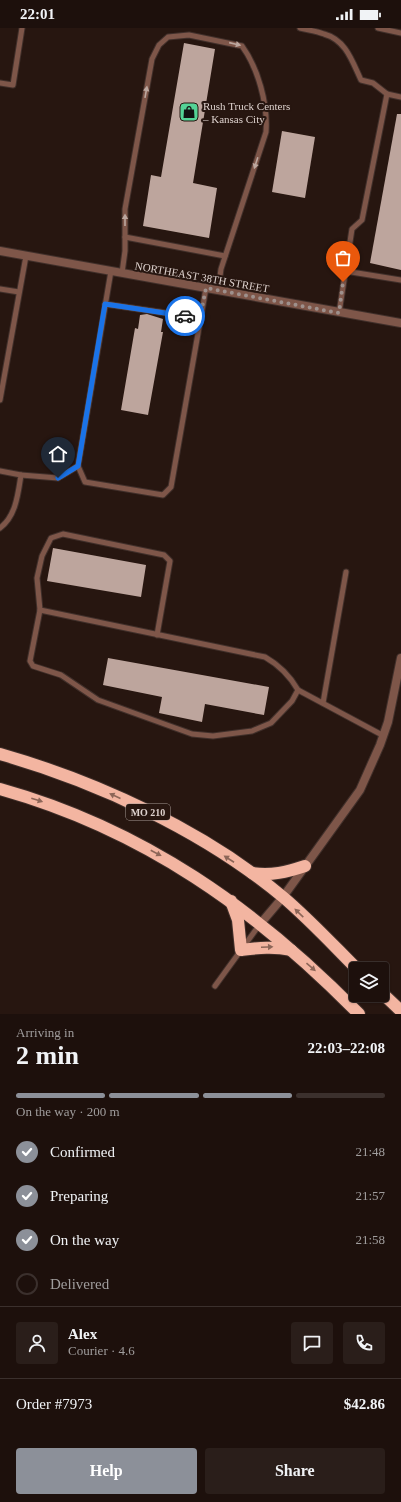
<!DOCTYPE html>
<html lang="en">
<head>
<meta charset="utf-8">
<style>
	body { margin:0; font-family:"Times New Roman",serif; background:#2a1e1a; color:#f1f3f6; height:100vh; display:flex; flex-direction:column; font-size:15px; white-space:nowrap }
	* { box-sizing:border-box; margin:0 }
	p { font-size:13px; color:#a09d9d }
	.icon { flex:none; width:22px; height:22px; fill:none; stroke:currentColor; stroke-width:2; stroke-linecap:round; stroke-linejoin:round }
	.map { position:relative; height:986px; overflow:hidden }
	.sheet { display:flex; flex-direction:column; background:#1d100c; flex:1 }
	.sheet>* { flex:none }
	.buttons { position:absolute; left:349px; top:934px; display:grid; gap:8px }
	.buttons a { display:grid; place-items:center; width:40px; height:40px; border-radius:4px; background:#1d100c; box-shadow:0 1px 3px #0004,0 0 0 1px #3b302d; font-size:20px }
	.pin { position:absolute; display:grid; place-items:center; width:34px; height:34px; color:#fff; margin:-41px -17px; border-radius:50% 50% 50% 0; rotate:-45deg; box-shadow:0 0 4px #0007 }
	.pin .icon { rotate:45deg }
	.courier { position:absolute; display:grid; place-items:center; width:40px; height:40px; margin:-20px; border:3px solid #1a73e8; border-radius:50%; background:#fff; color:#222; box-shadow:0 1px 5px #0007 }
	.head em { font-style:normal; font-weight:700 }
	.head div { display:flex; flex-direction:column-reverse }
	.head { display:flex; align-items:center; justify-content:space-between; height:68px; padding:0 16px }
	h1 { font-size:26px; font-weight:700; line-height:30px }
	.bar { display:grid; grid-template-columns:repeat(4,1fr); gap:6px 4px; align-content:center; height:48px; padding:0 16px }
	.bar i { height:5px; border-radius:3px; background:#3b302d }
	.bar .active { background:#8c9099 }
	.bar p { grid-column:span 4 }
	.line { display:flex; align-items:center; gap:10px; padding:0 16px; border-top:1px solid #3b302d }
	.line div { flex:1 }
	.round { display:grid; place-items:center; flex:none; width:42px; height:42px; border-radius:4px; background:#2a1e1a }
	ol { padding:0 16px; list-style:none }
	li { display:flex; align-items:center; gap:12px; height:44px }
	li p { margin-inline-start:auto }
	li .icon { padding:4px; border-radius:50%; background:#8c9099; color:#fff; stroke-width:4 }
	li:last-child { color:#a09d9d }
	li i { width:22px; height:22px; border:2px solid #3b302d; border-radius:50% }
	.primary-button { display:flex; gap:8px; margin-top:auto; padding:8px 16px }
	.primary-button a { flex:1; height:46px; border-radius:4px; background:#8c9099; color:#fff; font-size:16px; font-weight:700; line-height:46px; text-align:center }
	.primary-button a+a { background:#2a1e1a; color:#f1f3f6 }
	.status { display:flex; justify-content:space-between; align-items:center; height:28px; padding:0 20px; background:#1d100c; direction:ltr }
	.status svg { height:11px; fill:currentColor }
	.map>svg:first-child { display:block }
	.building { fill:#bda59d }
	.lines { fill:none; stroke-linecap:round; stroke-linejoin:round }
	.lane-casing { stroke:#41302b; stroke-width:7 }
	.street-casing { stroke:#41302b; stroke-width:10 }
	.highway-casing { stroke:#41302b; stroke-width:14 }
	.lane { stroke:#7e5649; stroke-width:5 }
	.street { stroke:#7e5649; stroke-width:8 }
	.highway { stroke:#f3b5a1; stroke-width:12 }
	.oneway { fill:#bca79f }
	.oneway2 { fill:#8d6658 }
	.done { stroke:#9e908c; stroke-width:4; stroke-dasharray:0 7.2 }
	.route { stroke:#1a73e8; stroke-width:5 }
	.labels { text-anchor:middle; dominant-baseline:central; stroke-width:4; stroke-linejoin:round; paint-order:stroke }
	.shield { fill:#271610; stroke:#a79a95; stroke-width:1 }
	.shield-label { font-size:10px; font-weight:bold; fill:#ded2ce }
	.poi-label { font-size:11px; fill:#ded2ce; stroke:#271610; text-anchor:start }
	.street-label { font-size:11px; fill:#ded2ce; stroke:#271610 }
</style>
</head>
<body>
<div class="status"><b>22:01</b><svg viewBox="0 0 49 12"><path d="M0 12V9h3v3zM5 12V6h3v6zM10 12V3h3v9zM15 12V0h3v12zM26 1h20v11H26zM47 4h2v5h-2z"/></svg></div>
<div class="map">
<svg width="401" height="986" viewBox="0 0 401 986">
	<rect width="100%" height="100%" fill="#271610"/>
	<g class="building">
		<path d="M184 15 215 21 193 155 217 160 209 210 143 198 151 147 161 149Z"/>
		<path d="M397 86H401V242L370 235Z"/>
		<path d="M282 103 315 109 305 170 272 164Z"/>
		<path d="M147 286 163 291 161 304H163L148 387 121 382 135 300 138 301 140 287Z"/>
		<path d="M53 520 146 537 141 569 47 553Z"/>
		<path d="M108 630 269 659 264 687 205 676 202 694 159 685 162 669 103 657Z"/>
	</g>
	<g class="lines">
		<defs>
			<g id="lane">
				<path d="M300 0C308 2 316 3 324 6 346 12 352 33 361 52L373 55 387 66"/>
				<path d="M378 0 401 5"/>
				<path d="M0 55 13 57 22 0"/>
				<path d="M125 209 225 228"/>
				<path d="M111 243 78 438 85 454 163 467 171 459 206 260"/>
				<path d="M345 243 401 252"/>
				<path d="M122 245 125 223V181L152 31 159 17 168 9 189 7 242 18C258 40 268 76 266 104L221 241 218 263"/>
				<path d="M0 261 19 264"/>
				<path d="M105 276 200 290"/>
				<path d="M339 285 352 201 362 192 387 66 401 69"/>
				<path d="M0 372 26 228"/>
				<path d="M0 443 21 447C18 466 16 488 0 500"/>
				<path d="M21 447 58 450 78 438"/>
				<path d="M40 582 30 633 33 638 61 647 98 672 192 706 213 708 252 703 271 695 292 673 298 662"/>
				<path d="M157 607 170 533 164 527 63 506 51 510 42 528 37 550 40 582 265 629C279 637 290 648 298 662L384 708"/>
				<path d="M323 675 346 544"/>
				<path d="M215 958 260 896"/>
			</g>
			<g id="street">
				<path d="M0 223 401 295"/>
				<path d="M261 895 283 869 360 762 380 717 388 694 401 630"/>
			</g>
			<g id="highway">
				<path d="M0 726C98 754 204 803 283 869 309 891 333 917 357 941"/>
				<path d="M0 761C143 801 256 881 359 986"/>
				<path d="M252 845C271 848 287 844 305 838"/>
				<path d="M231 873 238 892 241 922C258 920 273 918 291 922"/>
				<path d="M382 965 401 983"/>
			</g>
		</defs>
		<use href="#lane" class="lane-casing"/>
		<use href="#street" class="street-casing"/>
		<use href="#highway" class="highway-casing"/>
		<use href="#lane" class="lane"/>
		<use href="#street" class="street"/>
		<use href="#highway" class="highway"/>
	</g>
	<defs><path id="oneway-solid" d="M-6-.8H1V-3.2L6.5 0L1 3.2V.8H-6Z"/></defs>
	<g class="oneway">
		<use href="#oneway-solid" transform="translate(235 16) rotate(13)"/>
		<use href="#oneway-solid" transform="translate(146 64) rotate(-80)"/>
		<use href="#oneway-solid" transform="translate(256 135) rotate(108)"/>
		<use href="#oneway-solid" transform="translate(125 192) rotate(-90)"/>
	</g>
	<g class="oneway2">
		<use href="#oneway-solid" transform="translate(115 768) rotate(-156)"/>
		<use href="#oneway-solid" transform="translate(37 772) rotate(18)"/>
		<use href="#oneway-solid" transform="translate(156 825) rotate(28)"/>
		<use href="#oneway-solid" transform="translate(229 831) rotate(-147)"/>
		<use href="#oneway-solid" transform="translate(299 885) rotate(-136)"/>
		<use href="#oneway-solid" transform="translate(267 919) rotate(-2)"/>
		<use href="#oneway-solid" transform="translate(311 939) rotate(41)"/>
	</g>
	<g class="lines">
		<path class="done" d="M185 288 200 290 206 260 339 285 343 254"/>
		<path class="route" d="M58 450 78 438 105 276 185 288"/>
	</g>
	<defs>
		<symbol id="shop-square" viewBox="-11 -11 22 22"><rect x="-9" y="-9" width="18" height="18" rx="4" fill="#53d396" stroke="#271610"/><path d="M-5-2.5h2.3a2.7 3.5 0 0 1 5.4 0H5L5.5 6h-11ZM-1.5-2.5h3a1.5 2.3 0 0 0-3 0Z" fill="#111"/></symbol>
	</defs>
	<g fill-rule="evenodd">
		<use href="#shop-square" x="178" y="73" width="22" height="22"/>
	</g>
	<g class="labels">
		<rect class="shield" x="126" y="776" width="44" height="16" rx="3"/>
		<g class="shield-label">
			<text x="148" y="784">MO 210</text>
		</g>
		<g class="poi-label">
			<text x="203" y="78">Rush Truck Centers<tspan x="203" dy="13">– Kansas City</tspan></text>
		</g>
		<g class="street-label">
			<text transform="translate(202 249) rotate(10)">NORTHEAST 38TH STREET</text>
		</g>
	</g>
</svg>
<div class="buttons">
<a><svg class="icon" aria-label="layers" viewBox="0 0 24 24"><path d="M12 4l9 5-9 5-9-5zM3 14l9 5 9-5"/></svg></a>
</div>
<div class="pin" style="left:343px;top:254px;background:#ea580c"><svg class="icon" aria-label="bag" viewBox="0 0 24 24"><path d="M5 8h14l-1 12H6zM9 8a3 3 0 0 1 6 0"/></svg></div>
<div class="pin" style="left:58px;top:450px;background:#1f2937"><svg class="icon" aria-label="home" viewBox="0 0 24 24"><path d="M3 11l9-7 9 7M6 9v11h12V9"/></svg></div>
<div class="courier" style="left:185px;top:288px"><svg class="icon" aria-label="car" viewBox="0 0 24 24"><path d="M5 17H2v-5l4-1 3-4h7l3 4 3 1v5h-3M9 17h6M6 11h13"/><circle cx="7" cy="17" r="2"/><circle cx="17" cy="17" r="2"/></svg></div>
</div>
<section class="sheet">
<div class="head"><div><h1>2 min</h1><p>Arriving in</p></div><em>22:03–22:08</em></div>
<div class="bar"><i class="active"></i><i class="active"></i><i class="active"></i><i></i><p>On the way · 200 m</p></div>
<ol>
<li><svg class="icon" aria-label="check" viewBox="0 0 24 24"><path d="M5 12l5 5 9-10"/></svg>Confirmed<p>21:48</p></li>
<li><svg class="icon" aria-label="check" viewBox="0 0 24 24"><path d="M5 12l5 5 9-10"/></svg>Preparing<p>21:57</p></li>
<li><svg class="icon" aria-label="check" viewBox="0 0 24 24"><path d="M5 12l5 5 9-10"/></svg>On the way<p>21:58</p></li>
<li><i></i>Delivered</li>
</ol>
<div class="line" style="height:72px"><a class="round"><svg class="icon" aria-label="person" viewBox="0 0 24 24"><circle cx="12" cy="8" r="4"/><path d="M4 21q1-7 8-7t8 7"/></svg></a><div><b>Alex</b><p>Courier · 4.6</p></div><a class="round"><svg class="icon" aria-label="chat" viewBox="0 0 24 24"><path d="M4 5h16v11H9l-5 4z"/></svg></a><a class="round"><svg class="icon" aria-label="phone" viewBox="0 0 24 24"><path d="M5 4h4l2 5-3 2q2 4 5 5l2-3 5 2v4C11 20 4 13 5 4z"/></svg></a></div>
<div class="line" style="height:52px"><div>Order #7973</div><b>$42.86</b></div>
<div class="primary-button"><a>Help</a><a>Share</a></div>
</section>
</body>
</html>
